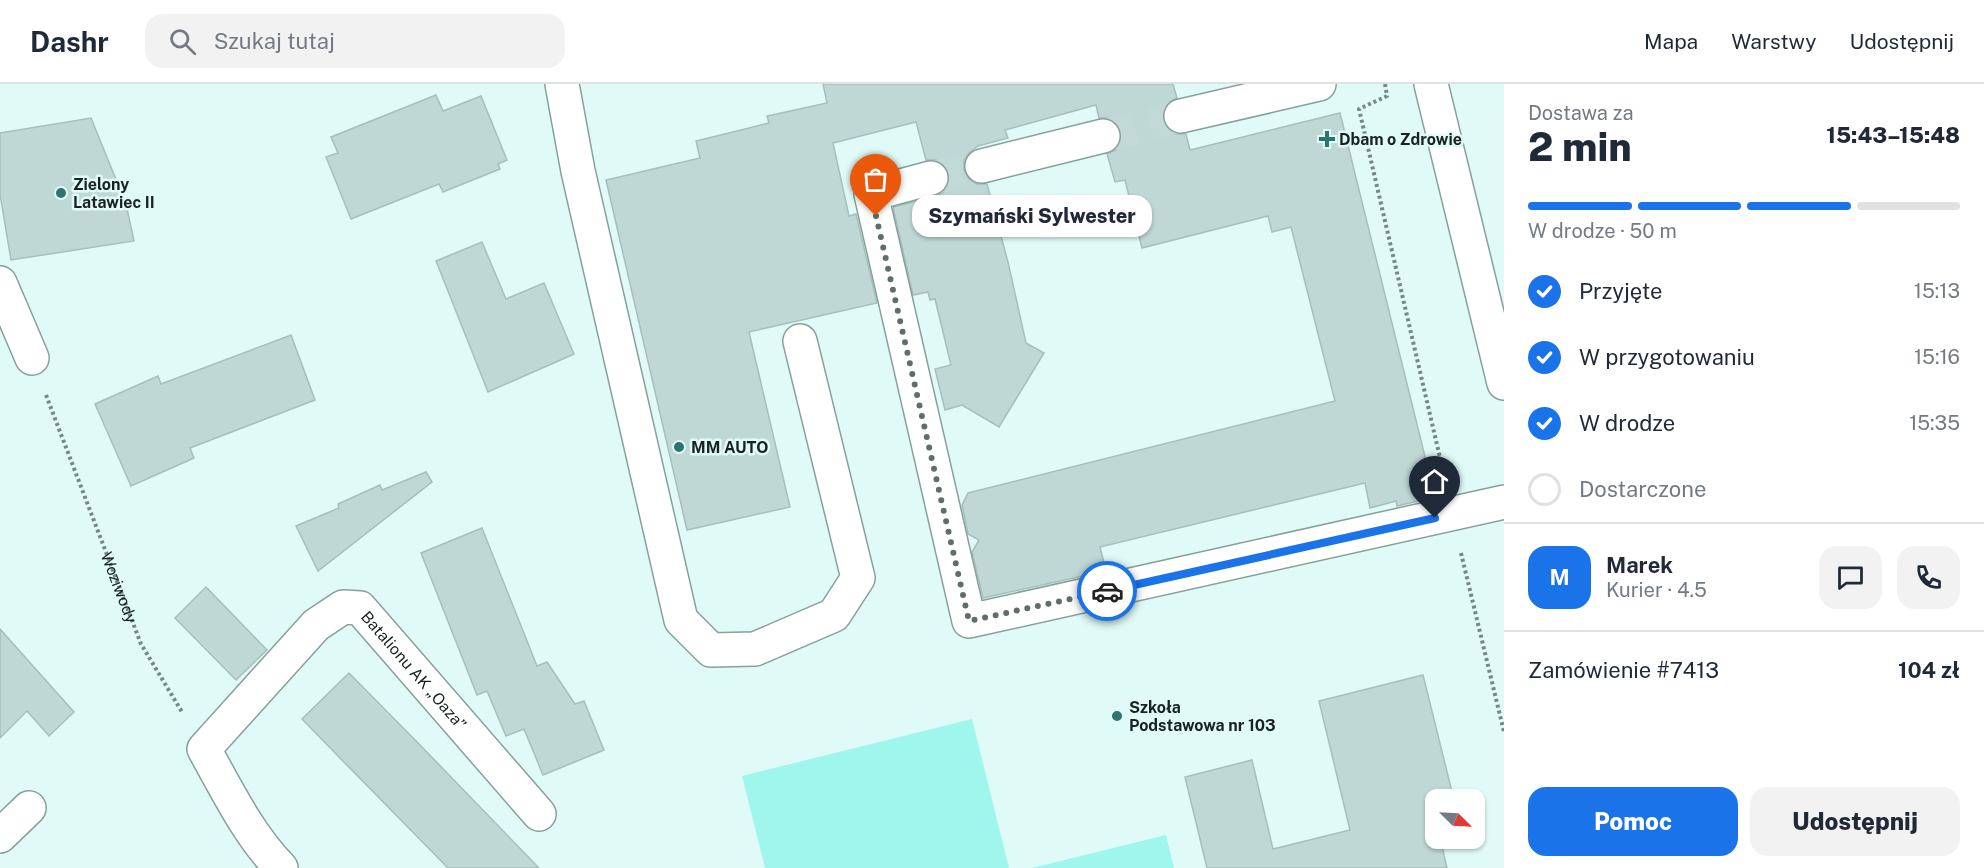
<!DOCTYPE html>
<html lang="pl">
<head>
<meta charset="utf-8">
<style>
	body { margin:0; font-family:"Public Sans",sans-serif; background:#f2f2f3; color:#1f2937; height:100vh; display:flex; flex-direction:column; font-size:22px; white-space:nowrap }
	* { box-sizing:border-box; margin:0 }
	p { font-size:20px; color:#747a83 }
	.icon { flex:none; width:33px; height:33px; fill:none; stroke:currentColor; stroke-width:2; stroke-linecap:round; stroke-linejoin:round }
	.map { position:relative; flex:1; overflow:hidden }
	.side { display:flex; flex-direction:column; background:#fff; width:480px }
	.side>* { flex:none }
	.needle { width:39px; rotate:114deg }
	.buttons { position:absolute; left:1425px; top:705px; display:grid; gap:12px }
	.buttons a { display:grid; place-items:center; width:60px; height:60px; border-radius:12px; background:#fff; box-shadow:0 2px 4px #0004; font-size:30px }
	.pin { position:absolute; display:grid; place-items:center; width:51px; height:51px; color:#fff; margin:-62px -26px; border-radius:50% 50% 50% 0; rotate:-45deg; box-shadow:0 0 6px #0007 }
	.pin .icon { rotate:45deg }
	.courier { position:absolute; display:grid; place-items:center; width:60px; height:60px; margin:-30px; border:4px solid #1a73e8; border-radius:50%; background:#fff; color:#222; box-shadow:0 2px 8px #0007 }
	.bubble { position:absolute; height:42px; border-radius:18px; background:#fff; box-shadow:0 2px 4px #0004; font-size:20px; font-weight:800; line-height:42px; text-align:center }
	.head em { font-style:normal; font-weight:800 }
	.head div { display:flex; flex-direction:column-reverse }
	.head { display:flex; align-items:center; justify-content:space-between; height:102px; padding:0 24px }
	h1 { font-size:39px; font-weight:800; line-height:45px }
	.bar { display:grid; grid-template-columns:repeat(4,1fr); gap:9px 6px; align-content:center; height:72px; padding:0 24px }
	.bar i { height:8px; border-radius:4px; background:#e0e1e3 }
	.bar .selected { background:#1a73e8 }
	.bar p { grid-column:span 4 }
	.line { display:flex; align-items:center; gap:15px; padding:0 24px; border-top:2px solid #e0e1e3 }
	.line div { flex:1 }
	.round { display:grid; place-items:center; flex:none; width:63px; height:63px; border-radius:18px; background:#f2f2f3 }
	ol { padding:0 24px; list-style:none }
	li { display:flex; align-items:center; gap:18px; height:66px }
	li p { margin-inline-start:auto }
	li .icon { padding:6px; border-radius:50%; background:#1a73e8; color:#fff; stroke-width:4 }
	li:last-child { color:#747a83 }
	li i { width:33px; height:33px; border:3px solid #e0e1e3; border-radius:50% }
	.button { display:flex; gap:12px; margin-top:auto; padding:12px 24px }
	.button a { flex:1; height:69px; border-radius:18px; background:#1a73e8; color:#fff; font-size:24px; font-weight:800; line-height:69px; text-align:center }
	.button a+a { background:#f2f2f3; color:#1f2937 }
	header { display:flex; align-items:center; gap:36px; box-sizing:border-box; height:84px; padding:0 30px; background:#fff; border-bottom:2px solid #e0e1e3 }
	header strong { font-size:28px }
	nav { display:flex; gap:33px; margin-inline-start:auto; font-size:21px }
	.search { width:420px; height:54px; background:#f2f2f3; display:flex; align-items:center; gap:15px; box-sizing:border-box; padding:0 21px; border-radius:18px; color:#747a83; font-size:22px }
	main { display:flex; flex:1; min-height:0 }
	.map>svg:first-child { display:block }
	.green { fill:#9ef6ed }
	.building { fill:#bfd8d5; stroke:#a6bfbb; stroke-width:1.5 }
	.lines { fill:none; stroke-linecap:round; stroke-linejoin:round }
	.minor-tunnel { stroke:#c2dad7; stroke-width:33; stroke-dasharray:33 16; stroke-linecap:butt }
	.minor-casing { stroke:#87a09c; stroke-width:36 }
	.path { stroke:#768885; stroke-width:4; stroke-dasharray:3 3; stroke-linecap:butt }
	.minor { stroke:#fff; stroke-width:33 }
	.done { stroke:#5f6e6c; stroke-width:6; stroke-dasharray:0 10.8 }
	.route { stroke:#1a73e8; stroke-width:8 }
	.poi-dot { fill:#2c746d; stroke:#e0fbf7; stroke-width:2 }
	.labels { text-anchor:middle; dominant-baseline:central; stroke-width:5; stroke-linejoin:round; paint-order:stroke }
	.poi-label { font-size:16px; font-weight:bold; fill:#192221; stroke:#e0fbf7; text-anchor:start }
	.street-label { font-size:16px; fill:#192221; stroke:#e0fbf7 }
</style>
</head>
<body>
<header>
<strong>Dashr</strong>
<div class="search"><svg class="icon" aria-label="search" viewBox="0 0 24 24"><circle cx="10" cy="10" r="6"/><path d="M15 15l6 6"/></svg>Szukaj tutaj</div>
<nav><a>Mapa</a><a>Warstwy</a><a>Udostępnij</a></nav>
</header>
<main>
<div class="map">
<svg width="1504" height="784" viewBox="0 0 1504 784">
	<rect width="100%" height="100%" fill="#e0fbf7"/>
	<g class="green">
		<path d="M972 635 1009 784H765L742 692Z"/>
		<path d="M1166 751 1174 784H1032Z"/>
	</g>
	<g class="building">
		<path d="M823 0H1173L1177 14 1169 18 1163 26V37L1168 45 1175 50H1186L1190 66 1340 29 1435 413 1397 422 1396 417 1370 424 1365 399 1100 463 1106 487 983 514 972 468 979 456 968 450 962 421 968 409 1335 317 1291 143 1272 148 1268 132 1142 164 1125 96 1115 98 1107 70 1116 66 1121 58V47L1117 39 1109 34H1099L1096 21 1005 46 1008 54 978 62 969 69 964 76V86L969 95 977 100H987L1008 178 1026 259 1044 269 999 343 962 321 945 326 935 285 951 281 935 215 930 216 928 208 913 211 893 123 936 112 944 108 949 98V89L945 81 936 76H926L916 38 833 59 849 132 856 130 877 219 749 248 790 423 687 446 606 96 700 74 696 57 769 39 767 32 827 19Z"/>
		<path d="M436 11 443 27 481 12 507 76 498 80 500 85 443 108 439 100 351 135 326 73 338 69 331 53Z"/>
		<path d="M91 34 126 120 134 157 11 176 0 110V49Z"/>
		<path d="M482 158 506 215 544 199 574 270 488 308 436 177Z"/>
		<path d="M291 251 315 316 190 364 194 374 131 402 95 320 158 292 161 300Z"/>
		<path d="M426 388 432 398 318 487 296 442 339 424 338 420 380 401 382 406Z"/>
		<path d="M482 444 537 582 547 578 575 620 584 617 604 666 543 691 524 645 506 652 487 607 477 611 421 469Z"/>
		<path d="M206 503 267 566 236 596 175 534Z"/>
		<path d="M0 545 74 628 49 652 27 627 0 654Z"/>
		<path d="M349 589 420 661 539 784H448L338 672 302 635Z"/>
		<path d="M1423 591 1454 716H1431L1436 735V754H1440L1447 784H1207L1185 693 1252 676 1273 765 1350 746 1319 617Z"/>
	</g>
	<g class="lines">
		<g class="minor-tunnel">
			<path d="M1103 52 1181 32"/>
			<path d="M931 94 982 82"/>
		</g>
		<defs>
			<g id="minor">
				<path d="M562 0 578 87 681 536 711 566 755 565 834 531 858 494 800 257"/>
				<path d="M1431 0 1504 299"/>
				<path d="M1181 32 1319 0"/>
				<path d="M982 82 1103 52"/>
				<path d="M931 94 871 110 969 537 1504 418"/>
				<path d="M0 199 32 274"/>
				<path d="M0 752 29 724"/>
				<path id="s2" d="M281 784C248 750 227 706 204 665L316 541 343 523 360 524 539 730"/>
			</g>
		</defs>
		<use href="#minor" class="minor-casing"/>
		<g class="path">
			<path d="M1385 0 1387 12 1359 25 1444 391"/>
			<path id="s1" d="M46 311 141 560 182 628"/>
			<path d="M1461 469 1504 648"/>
		</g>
		<use href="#minor" class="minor"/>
	</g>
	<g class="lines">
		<path class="done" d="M876 132 969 537 1107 507"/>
		<path class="route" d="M1107 507 1435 434"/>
	</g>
	<g class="poi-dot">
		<path d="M1324 46h6v6h6v6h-6v6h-6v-6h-6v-6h6z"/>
		<circle cx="61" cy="109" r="6"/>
		<circle cx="679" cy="363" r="6"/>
		<circle cx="1117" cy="632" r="6"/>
	</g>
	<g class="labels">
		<g class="poi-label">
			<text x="1339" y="55">Dbam o Zdrowie</text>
			<text x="73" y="100">Zielony<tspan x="73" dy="18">Latawiec II</tspan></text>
			<text x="691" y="363">MM AUTO</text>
			<text x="1129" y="623">Szkoła<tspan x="1129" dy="18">Podstawowa nr 103</tspan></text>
		</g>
		<g class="street-label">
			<text stroke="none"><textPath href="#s1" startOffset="206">Woziwody</textPath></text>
			<text stroke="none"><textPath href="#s2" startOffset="441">Batalionu AK „Oaza”</textPath></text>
		</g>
	</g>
</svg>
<div class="buttons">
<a><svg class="needle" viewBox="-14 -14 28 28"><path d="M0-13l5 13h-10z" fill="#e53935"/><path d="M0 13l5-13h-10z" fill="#747a83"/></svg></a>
</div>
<div class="pin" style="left:876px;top:132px;background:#ea580c"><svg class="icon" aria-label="bag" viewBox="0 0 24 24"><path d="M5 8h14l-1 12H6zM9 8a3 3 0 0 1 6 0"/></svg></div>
<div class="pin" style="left:1435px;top:434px;background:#1f2937"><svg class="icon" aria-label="home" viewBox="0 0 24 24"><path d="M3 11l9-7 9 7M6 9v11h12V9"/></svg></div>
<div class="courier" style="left:1107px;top:507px"><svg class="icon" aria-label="car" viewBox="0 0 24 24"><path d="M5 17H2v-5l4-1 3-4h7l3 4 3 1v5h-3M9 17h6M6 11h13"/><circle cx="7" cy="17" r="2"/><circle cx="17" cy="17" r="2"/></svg></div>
<div class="bubble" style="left:912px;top:111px;width:240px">Szymański Sylwester</div>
</div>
<section class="side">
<div class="head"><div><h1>2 min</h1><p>Dostawa za</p></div><em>15:43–15:48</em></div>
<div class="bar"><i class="selected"></i><i class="selected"></i><i class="selected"></i><i></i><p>W drodze · 50 m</p></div>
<ol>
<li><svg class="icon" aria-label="check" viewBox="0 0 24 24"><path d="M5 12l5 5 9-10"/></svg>Przyjęte<p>15:13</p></li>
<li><svg class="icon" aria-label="check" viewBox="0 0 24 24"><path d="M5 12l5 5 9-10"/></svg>W przygotowaniu<p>15:16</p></li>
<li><svg class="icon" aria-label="check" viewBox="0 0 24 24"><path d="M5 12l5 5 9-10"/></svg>W drodze<p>15:35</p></li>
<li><i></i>Dostarczone</li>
</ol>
<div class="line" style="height:108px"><b class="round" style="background:#1a73e8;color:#fff">M</b><div><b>Marek</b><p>Kurier · 4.5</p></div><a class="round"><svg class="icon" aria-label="chat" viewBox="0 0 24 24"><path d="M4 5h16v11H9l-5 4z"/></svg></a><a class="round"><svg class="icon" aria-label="phone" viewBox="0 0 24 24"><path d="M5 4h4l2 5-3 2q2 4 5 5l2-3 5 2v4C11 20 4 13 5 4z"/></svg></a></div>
<div class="line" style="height:78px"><div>Zamówienie #7413</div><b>104 zł</b></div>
<div class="button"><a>Pomoc</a><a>Udostępnij</a></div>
</section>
</main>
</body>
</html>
